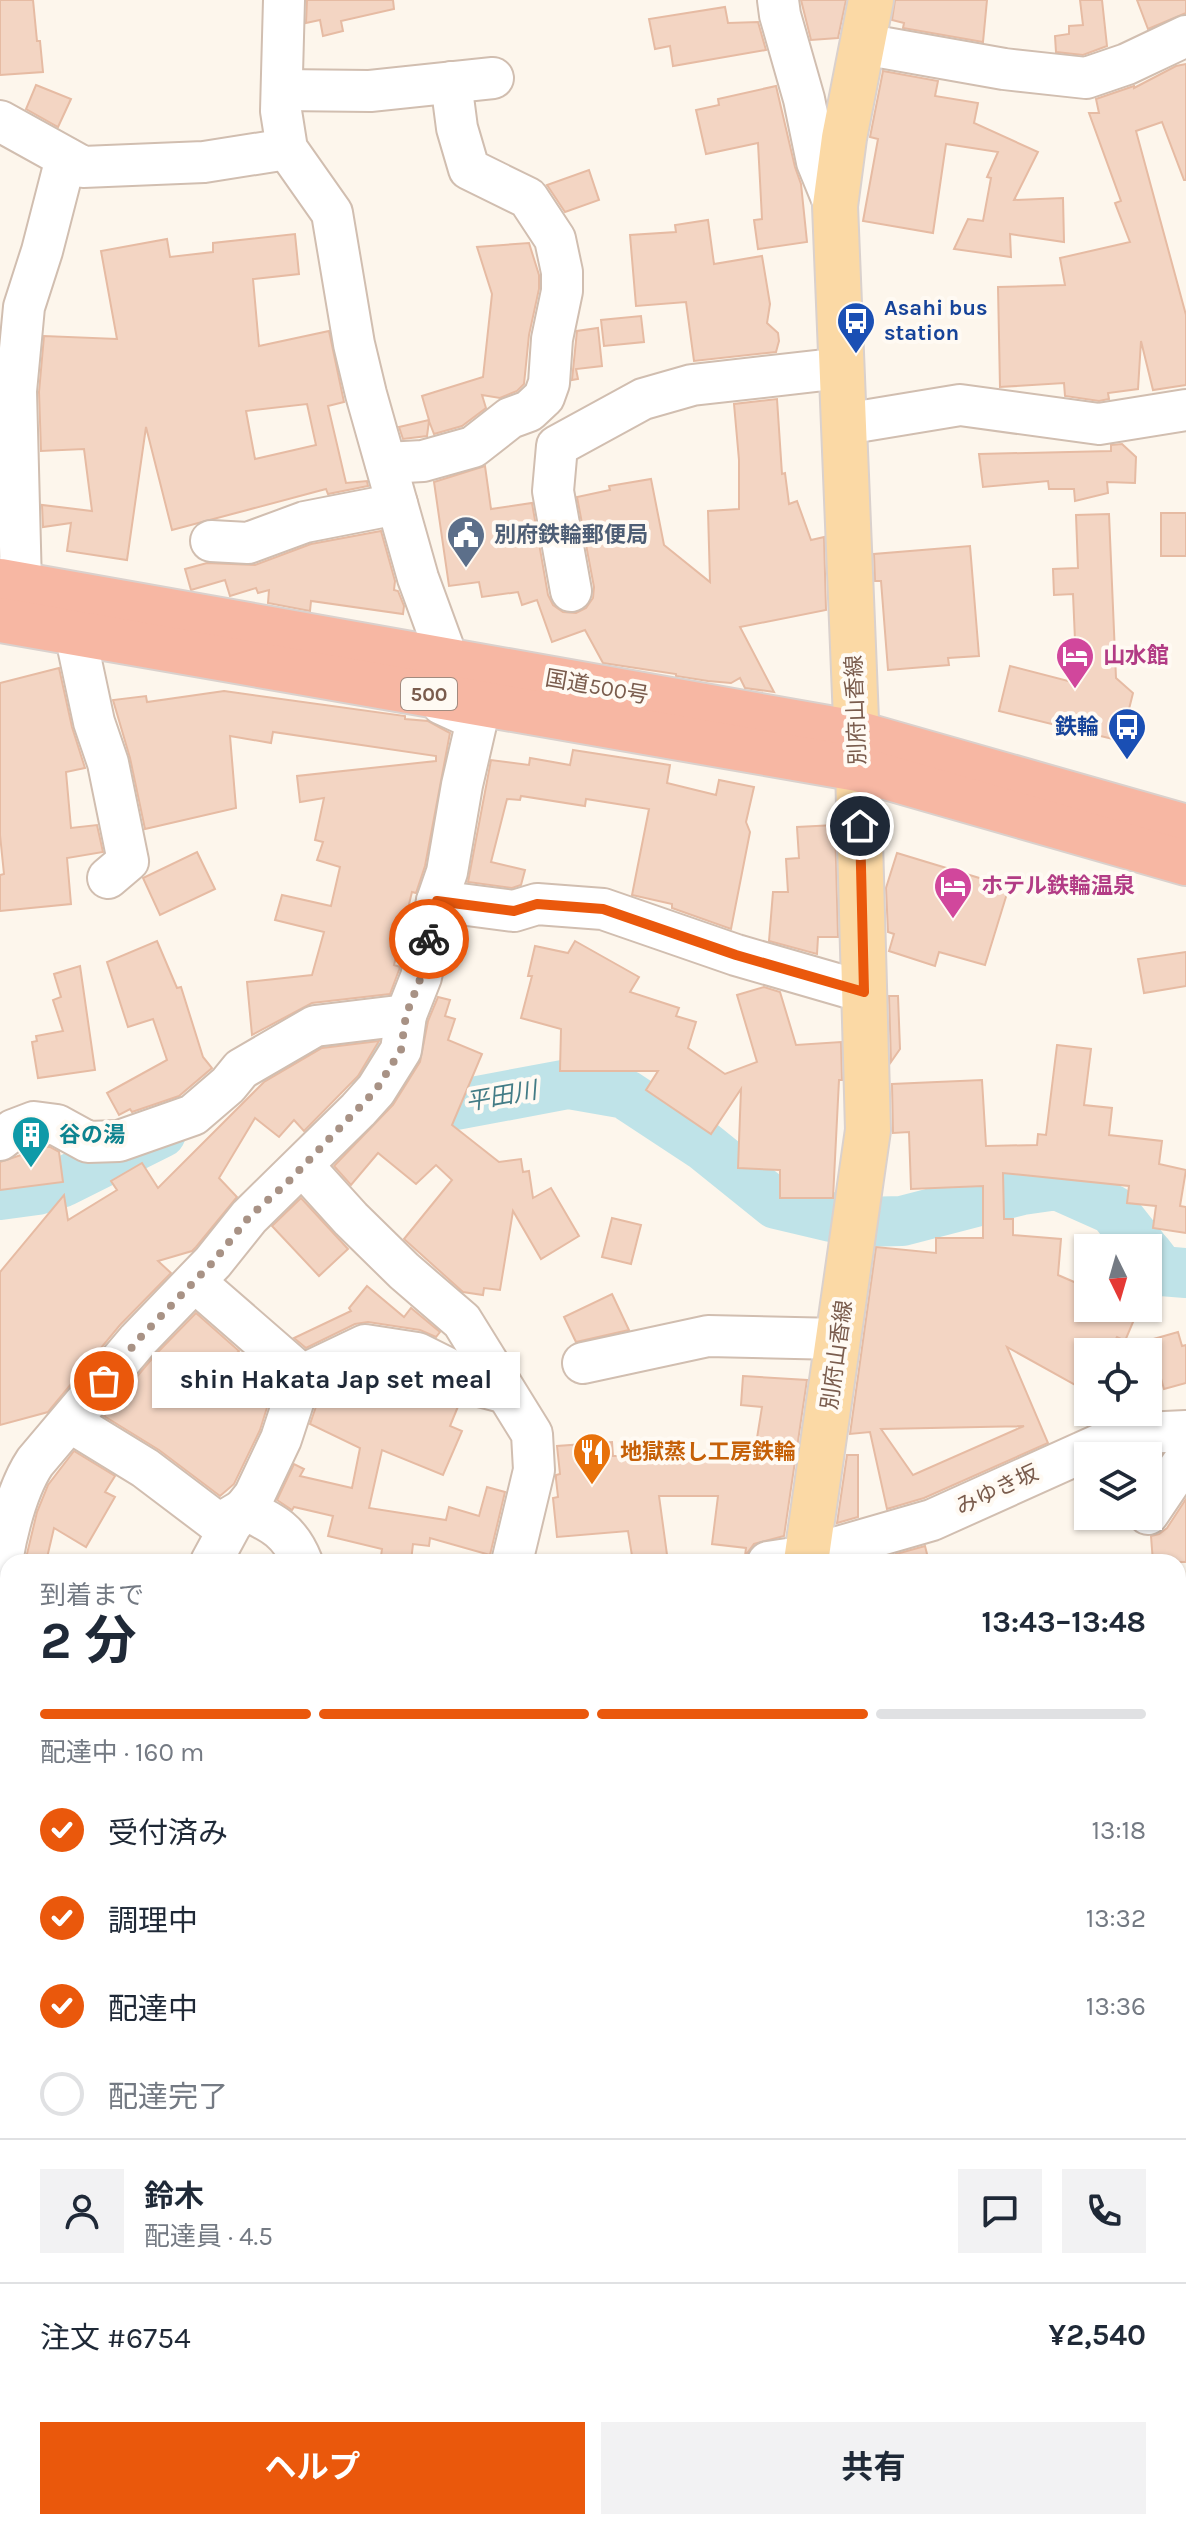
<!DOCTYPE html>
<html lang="ja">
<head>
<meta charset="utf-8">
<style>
	body { margin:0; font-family:Karla,"Noto Sans JP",sans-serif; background:#f2f2f3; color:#1f2937; height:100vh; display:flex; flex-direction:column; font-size:30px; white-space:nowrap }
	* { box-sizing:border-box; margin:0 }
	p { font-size:26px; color:#747a83 }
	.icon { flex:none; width:44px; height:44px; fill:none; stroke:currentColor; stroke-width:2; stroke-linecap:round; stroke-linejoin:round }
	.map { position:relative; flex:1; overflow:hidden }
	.details { position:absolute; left:0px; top:1554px; width:1186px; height:976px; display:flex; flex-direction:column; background:#fff; border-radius:24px 24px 0 0; box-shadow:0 2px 6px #0004 }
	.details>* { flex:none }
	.needle { width:52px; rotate:175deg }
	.tools { position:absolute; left:1074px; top:1234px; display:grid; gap:16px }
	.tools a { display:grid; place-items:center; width:88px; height:88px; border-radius:0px; background:#fff; box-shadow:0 2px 6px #0004; font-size:40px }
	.pin { position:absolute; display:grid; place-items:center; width:68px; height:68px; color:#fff; margin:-34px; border:4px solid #fff; border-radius:50%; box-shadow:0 2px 8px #0007 }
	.courier { position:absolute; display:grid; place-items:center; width:80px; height:80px; margin:-40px; border:6px solid #ea580c; border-radius:50%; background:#fff; color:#222; box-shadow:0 2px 10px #0007 }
	.bubble { position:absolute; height:56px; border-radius:0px; background:#fff; box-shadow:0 2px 6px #0004; font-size:26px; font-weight:700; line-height:56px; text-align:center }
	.headline em { font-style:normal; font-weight:700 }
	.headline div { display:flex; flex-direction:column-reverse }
	.headline { display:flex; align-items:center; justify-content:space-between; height:136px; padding:0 40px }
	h1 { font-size:52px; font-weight:700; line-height:60px }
	.bar { display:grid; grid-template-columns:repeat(4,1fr); gap:12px 8px; align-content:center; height:96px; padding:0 40px }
	.bar i { height:10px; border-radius:6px; background:#e0e1e3 }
	.bar .on { background:#ea580c }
	.bar p { grid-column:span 4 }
	.line { display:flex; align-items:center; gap:20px; padding:0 40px; border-top:2px solid #e0e1e3 }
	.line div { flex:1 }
	.round { display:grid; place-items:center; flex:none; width:84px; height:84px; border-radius:0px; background:#f2f2f3 }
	ol { padding:0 40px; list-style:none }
	li { display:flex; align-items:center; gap:24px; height:88px }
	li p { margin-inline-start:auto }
	li .icon { padding:8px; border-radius:50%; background:#ea580c; color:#fff; stroke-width:4 }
	li:last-child { color:#747a83 }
	li i { width:44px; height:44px; border:4px solid #e0e1e3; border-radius:50% }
	.cta { display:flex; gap:16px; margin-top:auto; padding:16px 40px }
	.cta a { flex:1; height:92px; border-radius:0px; background:#ea580c; color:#fff; font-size:32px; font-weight:700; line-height:92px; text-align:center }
	.cta a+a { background:#f2f2f3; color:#1f2937 }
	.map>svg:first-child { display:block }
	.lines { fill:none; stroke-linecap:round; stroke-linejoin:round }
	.river { stroke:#bfe3e8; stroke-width:50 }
	.building { fill:#f3d5c3; stroke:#e6bba3; stroke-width:2; fill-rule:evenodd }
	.minor-casing { stroke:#d1beb0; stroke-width:44 }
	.major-casing { stroke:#dad1cd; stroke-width:48 }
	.highway-casing { stroke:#dad1cd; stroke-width:48 }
	.minor { stroke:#fff; stroke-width:40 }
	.major { stroke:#fbd9a5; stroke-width:44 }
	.highway { stroke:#f7b7a3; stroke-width:44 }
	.done { stroke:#a89285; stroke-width:8; stroke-dasharray:0 14.4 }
	.route { stroke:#ea580c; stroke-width:10 }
	.labels { text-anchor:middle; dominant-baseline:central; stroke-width:8; stroke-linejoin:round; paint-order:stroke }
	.shield { fill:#fffaf3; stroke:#a28b7f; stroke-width:2 }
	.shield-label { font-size:20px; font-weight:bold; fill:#7a5c4d }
	.transit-label { font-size:22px; font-weight:bold; fill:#164399; stroke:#fffaf3; text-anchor:start }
	.service-label { font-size:22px; font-weight:bold; fill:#4e5e75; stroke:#fffaf3; text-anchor:start }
	.hotel-label { font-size:22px; font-weight:bold; fill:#b23c85; stroke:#fffaf3; text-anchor:start }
	.street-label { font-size:22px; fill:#7a5c4d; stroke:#fffaf3 }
	.culture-label { font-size:22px; font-weight:bold; fill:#0d838f; stroke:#fffaf3; text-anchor:start }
	.food-label { font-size:22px; font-weight:bold; fill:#c56008; stroke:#fffaf3; text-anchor:start }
	.water-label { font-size:24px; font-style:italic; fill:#437c86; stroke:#fffaf3 }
</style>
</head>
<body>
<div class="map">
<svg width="1186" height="2530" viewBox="0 0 1186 2530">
	<rect width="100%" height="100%" fill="#fdf6ec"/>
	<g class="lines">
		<g class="river">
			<path d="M275 1059 308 1042 330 1041 407 1089 456 1105 568 1084 625 1094 704 1146 776 1204 831 1217"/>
			<path d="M0 1195 37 1190 63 1182 161 1133"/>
			<path d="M861 1222 902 1221 1022 1190 1057 1185 1113 1210 1143 1248"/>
			<path d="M1148 1254 1161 1271 1186 1273"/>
		</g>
	</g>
	<g class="building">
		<path d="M0 0H33L37 41H40L43 72 0 75Z"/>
		<path d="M307 0H393L394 9 341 21 343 31 323 36 320 20 306 23Z"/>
		<path d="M801 0H846L838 38 811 40Z"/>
		<path d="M895 0H987L983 42 903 28 904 23 892 20Z"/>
		<path d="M1080 0H1102L1107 46 1083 55 1056 52 1055 36 1069 34V26L1083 25Z"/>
		<path d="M1137 0H1186V13L1148 29Z"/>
		<path d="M725 7 728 23 758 22 766 50 673 66 670 46 655 49 649 19Z"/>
		<path d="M1186 64V180H1184L1162 122 1136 131 1186 315V385L1153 390 1141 341 1138 389 1108 393 1109 399 1099 401 1065 396 1064 383 1000 387 998 287 1065 285 1060 258 1130 242 1115 203 1121 201 1089 113H1099L1096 99 1134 86V88L1176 66Z"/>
		<path d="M883 71 938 81 935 96 978 103 974 123 1038 152 1014 200 1063 198 1064 242 1010 234 1011 257 954 249 968 219 983 221 991 178 987 177 998 152 946 144 933 233 863 221 878 139 870 137Z"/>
		<path d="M36 85 71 99 58 127 26 109Z"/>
		<path d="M776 86 795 167 801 184 807 242 758 249 754 220 762 219 758 143 706 154 696 110 719 105 718 99Z"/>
		<path d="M589 170 599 200 565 212 547 185Z"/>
		<path d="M708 220 714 264 762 256 770 304 767 323 778 333 779 341 776 352 694 361 686 302 636 306 630 235 676 232 675 225Z"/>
		<path d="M295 234 299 274 253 279 259 346 329 331 344 402 328 406 346 483 367 481 368 486 328 494 326 489 172 530 146 427 127 560 67 551 71 523 43 527 42 505 92 511 84 449 41 451 39 392 44 336 117 339 101 251 167 239 170 257 213 252V243ZM307 404 316 445 255 459 246 411Z"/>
		<path d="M529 243 539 275V289L529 335 524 384 517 391 500 398 482 395 486 408 462 426 434 434 429 421 427 436 403 439 399 427 429 420 422 396 483 377 492 294 477 247Z"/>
		<path d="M641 316 644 342 604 346 601 320Z"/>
		<path d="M598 328 602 366 576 369 578 379 572 380 577 331Z"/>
		<path d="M777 399 782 474 785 473 789 504 797 501 811 540 824 537 826 610 740 627 774 692 745 688 740 678 731 683 708 681 676 676V674L603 663 585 630 552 642 537 600 522 605 518 592 482 597 479 582 449 586 434 482 485 466 491 509 532 503 548 595 553 605 563 612 576 613 586 608 593 598 594 587 577 497 610 490 609 486 651 479 664 545 710 582 708 511 739 509V460L734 404Z"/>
		<path d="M1122 444 1136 457 1135 483 1107 482 1108 493 1075 501 1074 489H1049L1048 481 983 487 979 454 1111 451V445Z"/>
		<rect x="1161" y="513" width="25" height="43"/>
		<path d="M1109 514 1116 678 1133 693 1121 741 999 711 1010 666 1068 681 1067 663H1076L1073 594 1054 595 1053 569 1078 568 1076 515Z"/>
		<path d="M381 531 395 581 394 590 398 591 404 606 403 614 311 601 310 611 268 603 269 590 258 593 256 588 230 596 225 580 191 590 185 569 207 563 255 565 311 544Z"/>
		<path d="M970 546 979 656 948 658 949 665 888 670 881 581H875L874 554Z"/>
		<path d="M59 668 72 727 85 768 66 772 71 828 97 825 103 852 67 858 71 904 0 911V875L4 874 0 835V683Z"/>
		<path d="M224 691 405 716V719L428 721 450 733 425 866 416 893 412 892 394 965 400 967 399 970 390 994 312 1003 252 1035 247 982 312 975 324 932 275 920 282 895 331 906 340 867 317 860 323 842 315 840 324 798 300 802 297 776 436 761V756L273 732 271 743 230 736 236 808 145 829 130 758 113 700 146 696 147 702Z"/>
		<path d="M573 750 670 765 667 783 716 795 719 780 754 787 746 822 750 832 731 929 672 908V904L632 895 649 809 586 799 585 806 521 796 520 800 507 799 491 862 525 870 521 885 512 888 468 882 491 760 529 765 530 758 570 765Z"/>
		<path d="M835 825 838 937H818L817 954 769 941 773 892H788L786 859 799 858 797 827Z"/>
		<path d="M197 852 215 889 160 915 143 878Z"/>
		<path d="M897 853 1009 887 985 965 939 952 935 966 889 951 894 934 888 932 886 888Z"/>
		<path d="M157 941 177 988 181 987 203 1057 212 1068 179 1096 132 1112 130 1109 119 1115 107 1093 167 1060 153 1019 128 1027 107 962Z"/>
		<path d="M575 941 639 977 630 992 679 1008 676 1016 696 1022 688 1048 725 1074 757 1062 737 995 764 987 780 992 796 1045 841 1042 842 1080H839L833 1198H780V1170L738 1168 741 1089 711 1134 646 1090 658 1071H560L561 1029 521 1018 532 976H528L535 946 568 953Z"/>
		<path d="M1186 952V986L1144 993 1138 959Z"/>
		<path d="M80 966 95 1070 38 1078 32 1042 37 1041 36 1036 63 1031 53 1000 61 997 54 974Z"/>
		<path d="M889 996H898L900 1049 891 1062Z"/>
		<path d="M438 997 450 1000 445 1016 455 1019 448 1040 482 1054 452 1125 499 1162 521 1159 523 1172 529 1171 533 1198 551 1188 579 1236 541 1259 513 1211 500 1290 484 1288 483 1295 463 1292 404 1239 452 1180 436 1165 416 1184 378 1153 351 1185 334 1166 393 1105 420 1062 428 1021Z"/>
		<path d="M379 1041 358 1076 304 1131 294 1120 279 1137 255 1118 219 1178 237 1197 196 1247 192 1251 158 1261 171 1273 120 1325 48 1412 0 1425V1272L64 1195 68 1220 117 1190 111 1181 142 1163 158 1188 264 1082 322 1048Z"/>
		<path d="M1057 1045 1091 1049 1084 1105 1112 1108 1109 1135 1162 1141 1159 1164 1186 1170 1180 1206 1186 1207V1233L1153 1228 1156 1206 1127 1203 1129 1186 1003 1173 1004 1219H1013V1235L1061 1239 1058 1275 1088 1288V1308H1139L1125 1341 1117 1337 1108 1352H1088V1392L1007 1347 1048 1443 924 1498 887 1509 870 1432 850 1434 876 1247 936 1253V1238H983V1186L911 1189 909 1132 893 1133 892 1084 982 1080 986 1146 1037 1145 1038 1134 1046 1135ZM1024 1426 913 1475 881 1429Z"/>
		<path d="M37 1146 50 1147 59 1152 63 1182 0 1190V1162L27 1153V1149Z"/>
		<path d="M301 1198 348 1249 319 1276 272 1226Z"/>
		<path d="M612 1218 641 1225 631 1264 602 1257Z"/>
		<path d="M367 1286 404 1317 411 1308 440 1332 436 1337 420 1330 368 1322 355 1324 306 1348 294 1338 351 1311 349 1308Z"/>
		<path d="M612 1294 629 1330 576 1342 564 1317Z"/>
		<path d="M196 1313 239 1351 214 1375 249 1359 275 1382 260 1430 234 1484 220 1496 159 1450 104 1416 155 1355Z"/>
		<path d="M1178 1332 1182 1346 1186 1345V1383L1164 1389 1150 1340Z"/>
		<path d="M368 1369 410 1375 437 1389 459 1404 450 1426 462 1431 443 1475 382 1450 369 1508 446 1520 449 1507 479 1516 487 1487 505 1492 490 1555 430 1538 429 1546 413 1544 411 1561 381 1556 382 1549 328 1536 333 1516 294 1507 292 1510 277 1500 294 1464 304 1469 300 1476 352 1488 360 1448 310 1424 321 1392Z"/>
		<path d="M743 1376 807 1380 784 1536 754 1544 745 1556 746 1548 712 1544 718 1496H659L668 1562H633L628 1531 557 1537 553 1498 558 1497 556 1479V1475L560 1474 557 1446 612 1442 613 1456H687L753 1463 762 1407 741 1405Z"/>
		<path d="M74 1451 115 1476 105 1492 115 1497 86 1547 54 1528 46 1562 26 1558 37 1512 48 1485Z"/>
		<path d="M847 1455H858V1517L837 1523Z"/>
		<path d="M1186 1499V1562H1153L1151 1536 1159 1534 1167 1528Z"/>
		<path d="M925 1546 929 1562H898L896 1554Z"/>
	</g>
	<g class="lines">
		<defs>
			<g id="minor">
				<path d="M778 0 780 15 804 99 817 162 835 206"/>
				<path d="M863 44 1004 69 1086 78 1127 64 1186 36"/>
				<path d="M282 90 370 91 493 78"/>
				<path d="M0 121 83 167 204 162 287 149"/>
				<path d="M845 424 960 405 1099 424 1186 410"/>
				<path d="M386 463 423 461 473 447 510 418 529 411 544 397 549 383 552 339 562 291V272L555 239 528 198 469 169 457 128 451 82"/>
				<path d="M211 541 248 543 305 522 397 504"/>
				<path d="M21 585 16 391 24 307 42 251 66 158"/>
				<path d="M571 591 553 491 557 446 643 399 692 385 842 368"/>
				<path d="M75 633 94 722 108 763 128 861 108 878"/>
				<path d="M437 901 514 911 537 904 603 909 736 955 864 992"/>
				<path d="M0 1140 13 1130 34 1122 57 1125 88 1142 119 1141 193 1115 228 1085 241 1069 315 1026 406 1015"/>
				<path d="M303 1166 351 1219 404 1271 462 1321 532 1434 534 1470 512 1562"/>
				<path d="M195 1282 302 1375"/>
				<path d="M583 1363 708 1336 839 1339"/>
				<path d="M70 1422 145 1468 219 1524 244 1509C273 1523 290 1531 302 1562"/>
				<path d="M1148 1514 1186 1458"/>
				<path d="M211 1562 231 1525 254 1496 281 1439 302 1375 365 1345 417 1353 449 1369 468 1383 506 1393"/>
				<path d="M768 1562 807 1556 932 1520 1123 1434 1186 1431"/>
				<path d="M0 1586C1 1551 15 1492 35 1462L138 1340 213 1262 249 1217 358 1110 376 1090 401 1050 406 1015 421 977 437 901 447 872 462 785 477 720 442 704 448 660 418 578 366 394 354 344 332 213 287 149 281 111 284 0"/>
				<path d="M1178 1691 1186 1690"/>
				<path d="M0 1731 8 1732"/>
				<path d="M0 1834 8 1833"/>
				<path d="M0 1900 8 1899"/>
				<path d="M1178 2080 1186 2084"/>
				<path d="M0 2103 8 2109"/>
				<path d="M0 2296 8 2284"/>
				<path d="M0 2396 8 2401"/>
				<path d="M604 2522 609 2530"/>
				<path d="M70 2530 86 2522"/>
				<path d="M508 2530 511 2522"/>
			</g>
			<g id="major">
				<path d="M806 1562 868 1130 858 769 835 206 844 138 871 0"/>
				<path d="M190 2530 224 2522"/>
			</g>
			<g id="highway">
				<path d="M0 581 856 733 1186 827"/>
				<path d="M0 620 858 769 1186 863"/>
			</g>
		</defs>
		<use href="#minor" class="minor-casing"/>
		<use href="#major" class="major-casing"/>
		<use href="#highway" class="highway-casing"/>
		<use href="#minor" class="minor"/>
		<use href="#major" class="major"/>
		<use href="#highway" class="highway"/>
	</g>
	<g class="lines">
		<path class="done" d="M104 1381 138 1340 213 1262 249 1217 287 1183 376 1090 401 1050 406 1015 421 977 429 939"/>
		<path class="route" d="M429 939 437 901 514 911 537 904 603 909 736 955 864 992 860 826"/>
	</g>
	<defs>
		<symbol id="bus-pin" viewBox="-11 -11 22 30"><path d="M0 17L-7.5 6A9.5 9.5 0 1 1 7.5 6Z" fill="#1a4fb4" stroke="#fffaf3"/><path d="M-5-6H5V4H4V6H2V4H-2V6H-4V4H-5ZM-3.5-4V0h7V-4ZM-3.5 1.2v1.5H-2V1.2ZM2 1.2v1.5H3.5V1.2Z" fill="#fff"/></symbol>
		<symbol id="civic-pin" viewBox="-11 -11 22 30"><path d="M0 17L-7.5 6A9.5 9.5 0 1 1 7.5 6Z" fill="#5c6f8a" stroke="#fffaf3"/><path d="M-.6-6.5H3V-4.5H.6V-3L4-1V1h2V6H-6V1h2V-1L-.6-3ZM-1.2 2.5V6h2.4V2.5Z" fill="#fff"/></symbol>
		<symbol id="hotel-pin" viewBox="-11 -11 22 30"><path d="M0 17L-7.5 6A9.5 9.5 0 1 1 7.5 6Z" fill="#d1479c" stroke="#fffaf3"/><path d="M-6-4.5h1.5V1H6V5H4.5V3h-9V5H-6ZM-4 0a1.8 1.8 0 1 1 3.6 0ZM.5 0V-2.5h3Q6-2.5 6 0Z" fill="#fff"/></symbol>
		<symbol id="building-pin" viewBox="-11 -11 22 30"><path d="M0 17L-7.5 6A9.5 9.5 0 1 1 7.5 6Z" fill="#0f9aa8" stroke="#fffaf3"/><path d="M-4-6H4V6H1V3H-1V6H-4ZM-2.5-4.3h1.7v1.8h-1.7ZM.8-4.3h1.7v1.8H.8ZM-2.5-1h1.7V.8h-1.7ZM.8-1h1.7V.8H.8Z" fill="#fff"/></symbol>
		<symbol id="restaurant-pin" viewBox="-11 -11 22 30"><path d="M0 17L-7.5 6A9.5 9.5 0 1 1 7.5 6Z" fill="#e8710a" stroke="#fffaf3"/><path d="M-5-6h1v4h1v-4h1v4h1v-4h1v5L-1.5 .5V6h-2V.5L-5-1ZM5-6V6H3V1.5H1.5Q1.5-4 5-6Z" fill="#fff"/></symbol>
	</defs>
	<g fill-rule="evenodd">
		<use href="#bus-pin" x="834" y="299" width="44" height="60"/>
		<use href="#civic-pin" x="444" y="513" width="44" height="60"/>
		<use href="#hotel-pin" x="1053" y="634" width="44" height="60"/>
		<use href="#bus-pin" x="1105" y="705" width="44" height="60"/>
		<use href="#hotel-pin" x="931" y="864" width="44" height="60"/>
		<use href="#building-pin" x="9" y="1113" width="44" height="60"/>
		<use href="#restaurant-pin" x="570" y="1430" width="44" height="60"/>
	</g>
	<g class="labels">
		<rect class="shield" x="401" y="678" width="56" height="32" rx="6"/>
		<g class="shield-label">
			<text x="429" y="694">500</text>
		</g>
		<g class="transit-label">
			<text x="884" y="308">Asahi bus<tspan x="884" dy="25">station</tspan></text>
			<text x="1099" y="727" text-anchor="end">鉄輪</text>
		</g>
		<g class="service-label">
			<text x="494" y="535">別府鉄輪郵便局</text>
		</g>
		<g class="hotel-label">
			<text x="1103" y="656">山水館</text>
			<text x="981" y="886">ホテル鉄輪温泉</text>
		</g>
		<g class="street-label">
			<text transform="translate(597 687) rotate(10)">国道500号</text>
			<text transform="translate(856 710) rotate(-92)">別府山香線</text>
			<text transform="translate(837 1355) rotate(-82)">別府山香線</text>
			<text transform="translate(997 1490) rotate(-25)">みゆき坂</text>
		</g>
		<g class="culture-label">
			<text x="59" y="1135">谷の湯</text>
		</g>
		<g class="food-label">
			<text x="620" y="1452">地獄蒸し工房鉄輪</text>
		</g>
		<g class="water-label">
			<text transform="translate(501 1096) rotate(-10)">平田川</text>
		</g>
	</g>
</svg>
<div class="tools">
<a><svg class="needle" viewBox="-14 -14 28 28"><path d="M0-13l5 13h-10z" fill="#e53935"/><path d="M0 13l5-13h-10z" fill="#747a83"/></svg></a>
<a><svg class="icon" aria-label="locate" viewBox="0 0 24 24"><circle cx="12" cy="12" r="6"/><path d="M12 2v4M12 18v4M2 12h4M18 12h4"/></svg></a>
<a><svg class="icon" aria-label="layers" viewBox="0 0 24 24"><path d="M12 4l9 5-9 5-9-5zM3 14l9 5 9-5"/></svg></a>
</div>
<div class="pin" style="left:104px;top:1381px;background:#ea580c"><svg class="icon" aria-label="bag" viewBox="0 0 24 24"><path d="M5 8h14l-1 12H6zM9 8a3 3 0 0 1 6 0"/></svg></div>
<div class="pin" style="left:860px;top:826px;background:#1f2937"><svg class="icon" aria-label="home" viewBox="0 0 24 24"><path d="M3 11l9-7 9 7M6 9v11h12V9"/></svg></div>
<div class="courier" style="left:429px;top:939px"><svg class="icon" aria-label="bike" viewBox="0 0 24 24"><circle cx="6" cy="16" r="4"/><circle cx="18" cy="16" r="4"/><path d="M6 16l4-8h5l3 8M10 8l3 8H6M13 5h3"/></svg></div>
<div class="bubble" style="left:152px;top:1352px;width:368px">shin Hakata Jap set meal</div>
<section class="details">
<div class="headline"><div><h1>2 分</h1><p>到着まで</p></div><em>13:43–13:48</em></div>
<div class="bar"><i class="on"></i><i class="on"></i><i class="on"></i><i></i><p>配達中 · 160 m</p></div>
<ol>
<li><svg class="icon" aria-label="check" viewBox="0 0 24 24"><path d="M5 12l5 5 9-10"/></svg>受付済み<p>13:18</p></li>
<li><svg class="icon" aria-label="check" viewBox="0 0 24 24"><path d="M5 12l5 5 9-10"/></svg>調理中<p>13:32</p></li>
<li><svg class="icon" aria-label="check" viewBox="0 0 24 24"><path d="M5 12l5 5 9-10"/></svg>配達中<p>13:36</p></li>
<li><i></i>配達完了</li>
</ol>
<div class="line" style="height:144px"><a class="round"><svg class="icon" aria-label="person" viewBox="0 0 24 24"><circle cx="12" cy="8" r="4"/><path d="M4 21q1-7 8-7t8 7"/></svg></a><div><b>鈴木</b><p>配達員 · 4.5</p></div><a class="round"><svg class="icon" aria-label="chat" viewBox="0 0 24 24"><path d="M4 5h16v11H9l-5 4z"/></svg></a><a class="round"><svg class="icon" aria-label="phone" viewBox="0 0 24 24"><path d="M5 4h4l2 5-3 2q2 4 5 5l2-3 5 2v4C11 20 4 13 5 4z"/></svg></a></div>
<div class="line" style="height:104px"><div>注文 #6754</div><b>¥2,540</b></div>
<div class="cta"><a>ヘルプ</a><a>共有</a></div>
</section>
</div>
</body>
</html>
